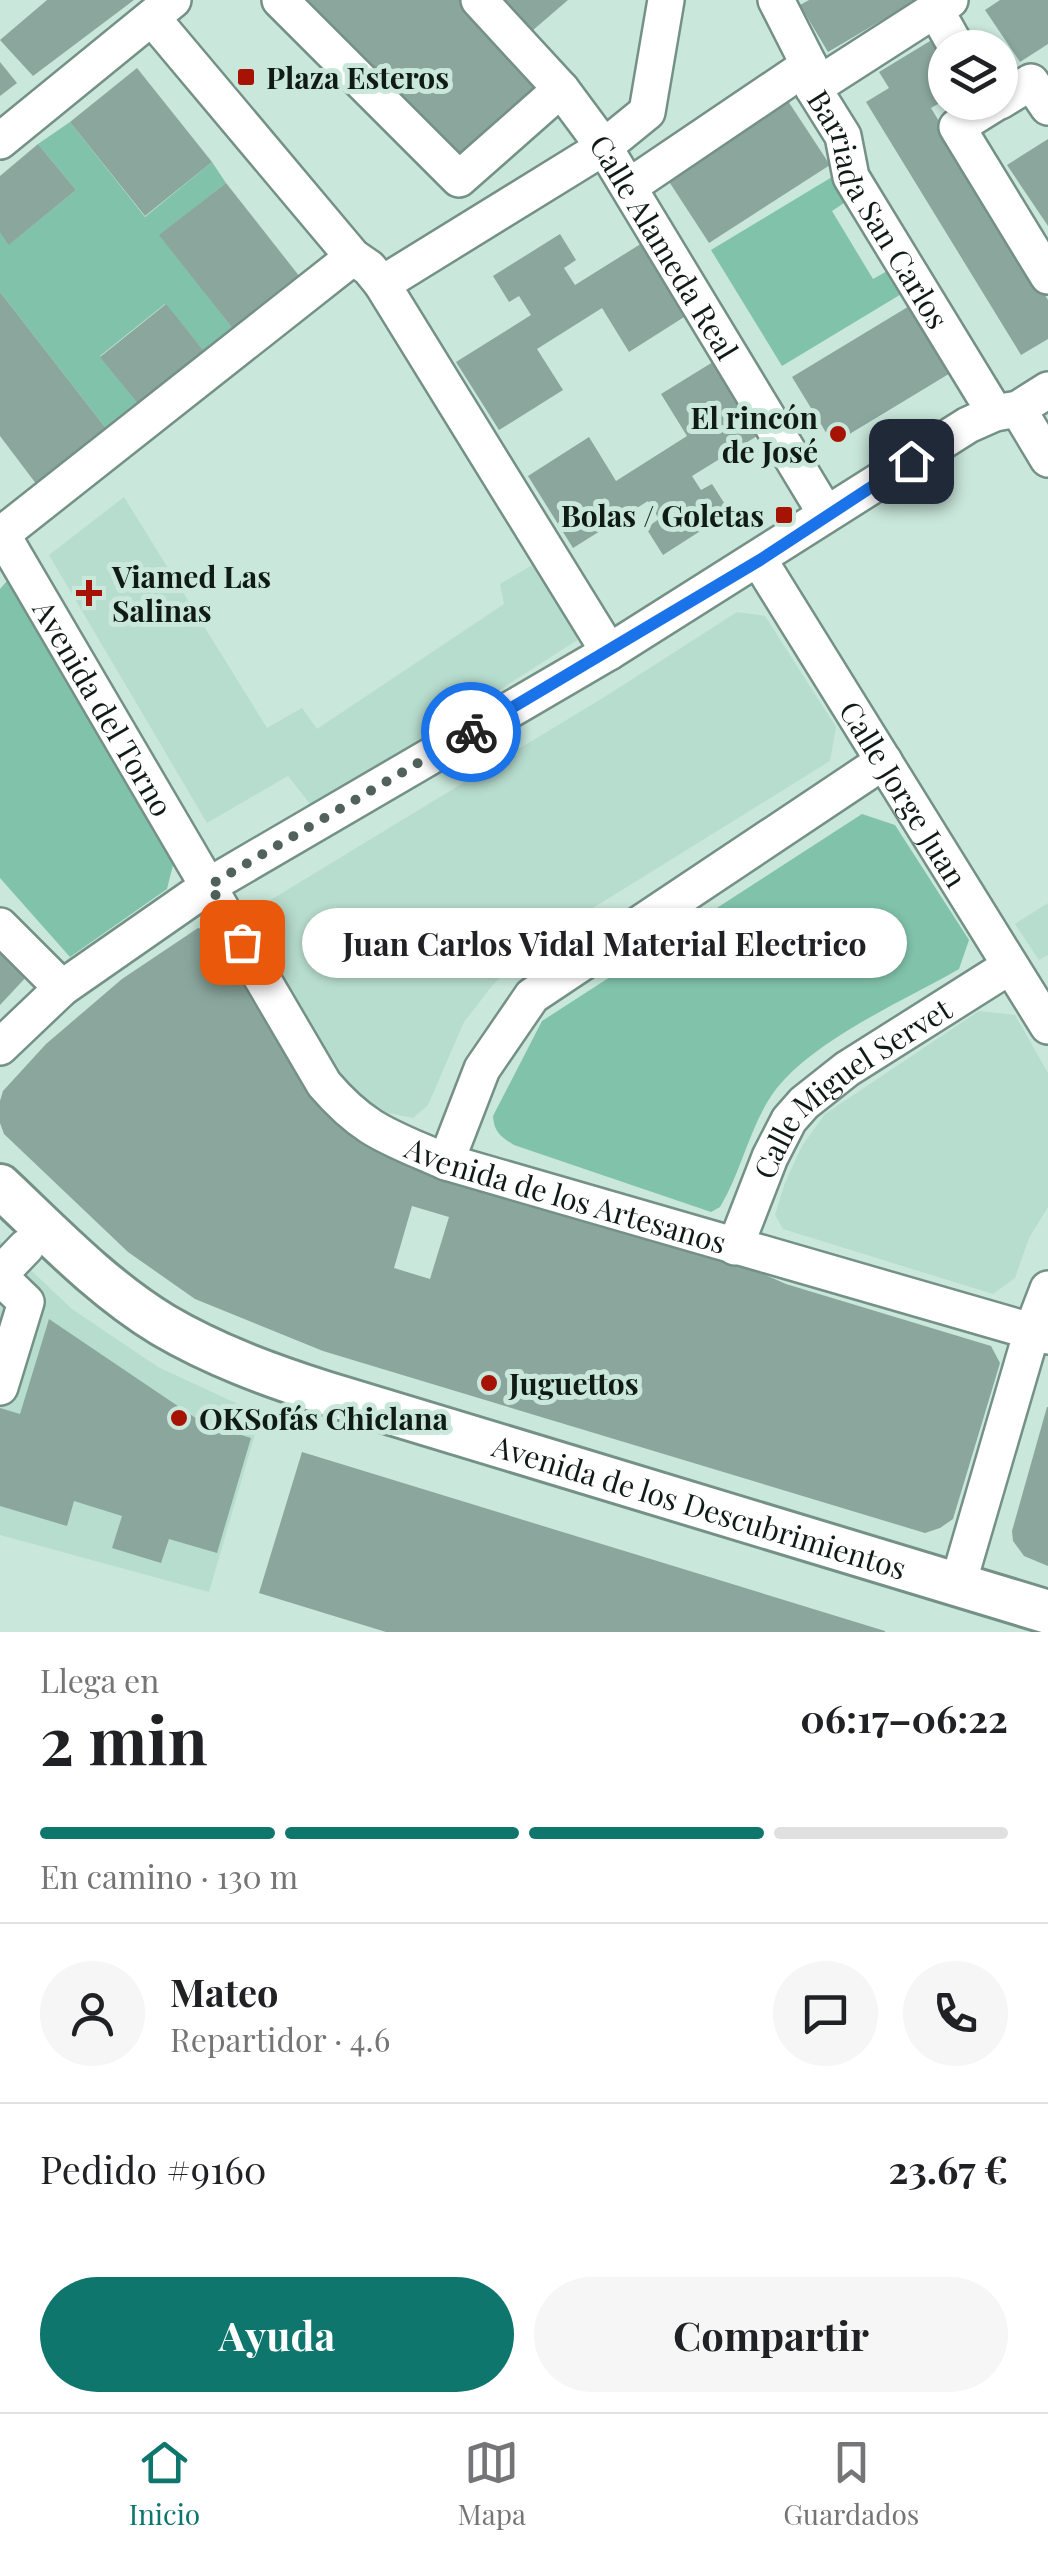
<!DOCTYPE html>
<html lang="es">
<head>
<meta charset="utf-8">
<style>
	body { margin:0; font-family:"Playfair Display",serif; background:#f6f6f6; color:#202124; height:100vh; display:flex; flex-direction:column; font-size:38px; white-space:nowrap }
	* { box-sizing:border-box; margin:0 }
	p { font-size:32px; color:#757577 }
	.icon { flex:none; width:55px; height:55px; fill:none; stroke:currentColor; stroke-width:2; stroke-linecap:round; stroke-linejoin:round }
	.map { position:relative; height:1632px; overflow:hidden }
	.side { display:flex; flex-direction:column; background:#fff; flex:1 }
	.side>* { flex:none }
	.controls { position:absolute; left:928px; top:30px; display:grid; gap:20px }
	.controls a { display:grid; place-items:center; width:90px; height:90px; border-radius:50%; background:#fff; box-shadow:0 2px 8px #0004; font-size:50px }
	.pin { position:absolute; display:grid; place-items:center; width:85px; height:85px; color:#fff; margin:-42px; border-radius:20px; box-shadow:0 5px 15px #0006 }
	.courier { position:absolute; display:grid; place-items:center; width:100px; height:100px; margin:-50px; border:8px solid #1a73e8; border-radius:50%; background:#fff; color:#222; box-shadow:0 2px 12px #0007 }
	.bubble { position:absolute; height:70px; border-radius:35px; background:#fff; box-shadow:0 2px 8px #0004; font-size:32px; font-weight:700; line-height:70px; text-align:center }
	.headline em { font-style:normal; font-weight:700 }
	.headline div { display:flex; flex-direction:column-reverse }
	.headline { display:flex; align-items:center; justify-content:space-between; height:170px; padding:0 40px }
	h1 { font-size:65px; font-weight:700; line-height:75px }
	.bar { display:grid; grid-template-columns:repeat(4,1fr); gap:15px 10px; align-content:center; height:120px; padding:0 40px }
	.bar i { height:12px; border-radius:8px; background:#e0e0e0 }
	.bar .active { background:#0f766e }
	.bar p { grid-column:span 4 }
	.line { display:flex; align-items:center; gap:25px; padding:0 40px; border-top:2px solid #e0e0e0 }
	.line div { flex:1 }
	.round { display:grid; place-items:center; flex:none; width:105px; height:105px; border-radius:52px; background:#f6f6f6 }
	.button { display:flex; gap:20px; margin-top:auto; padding:20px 40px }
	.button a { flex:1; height:115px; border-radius:60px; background:#0f766e; color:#fff; font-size:40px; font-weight:700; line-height:115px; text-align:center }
	.button a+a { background:#f6f6f6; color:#202124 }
	.tab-bar { display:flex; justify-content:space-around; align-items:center; height:140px; border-top:2px solid #e0e0e0; background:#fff; font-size:28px; color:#757577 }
	.tab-bar a { display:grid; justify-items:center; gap:5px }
	.tab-bar .active { color:#0f766e }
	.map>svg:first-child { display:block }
	.built { fill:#b7ddce }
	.green { fill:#81c2ab }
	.building { fill:#8ba79d; fill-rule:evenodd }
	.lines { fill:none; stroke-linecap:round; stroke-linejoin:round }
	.minor-casing { stroke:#759187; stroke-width:40 }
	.major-casing { stroke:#759187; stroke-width:48 }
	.minor { stroke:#fff; stroke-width:35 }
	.major { stroke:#fff; stroke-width:42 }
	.done { stroke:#51625c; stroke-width:10; stroke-dasharray:0 18 }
	.route { stroke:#1a73e8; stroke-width:12 }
	.poi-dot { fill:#a61304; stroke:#c9e7db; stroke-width:4 }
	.labels { text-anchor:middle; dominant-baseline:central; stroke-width:10; stroke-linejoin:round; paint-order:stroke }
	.poi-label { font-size:30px; font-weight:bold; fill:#101b17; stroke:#c9e7db; text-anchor:start }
	.street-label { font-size:30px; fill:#101b17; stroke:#c9e7db }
</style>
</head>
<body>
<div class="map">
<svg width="1048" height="1632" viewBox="0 0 1048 1632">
	<rect width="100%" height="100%" fill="#c9e7db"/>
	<g class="built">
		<path d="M124 497 267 728 302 708 317 729 504 604 500 584 534 564 582 637 314 809 288 776 207 823 49 555Z"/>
		<path d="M737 612 765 616 836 727 830 761 551 934 519 958 492 986 464 1022 428 1105 413 1118 383 1112 363 1102 326 1060 252 926 269 901 606 696Z"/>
		<path d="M1048 903V955L1039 960 1015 924Z"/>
		<path d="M979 1011 1015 1015 1048 1073V1207L1029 1238 1015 1278 993 1294 783 1229 775 1215 785 1183 802 1146 825 1114Z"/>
		<path d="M0 1241 72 1309 158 1367 253 1411 260 1417 209 1592 0 1535Z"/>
	</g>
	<g class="green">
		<path d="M70 122 145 217 212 162 226 183 160 235 233 329 204 351 165 304 100 356 138 404 108 431 0 292V233L10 244 76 190 38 144Z"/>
		<path d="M832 177 847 201 832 211 873 279 889 270 903 293 782 366 711 250Z"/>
		<path d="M7 581 173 865 167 889 70 957 0 878V589Z"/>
		<path d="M862 814 895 825 969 940 959 969C902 1002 801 1045 768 1101 748 1134 740 1174 720 1207L711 1212 514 1145C501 1137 494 1132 493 1116L542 1021Z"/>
	</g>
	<g class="building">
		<path d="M47 0H134L33 76 0 40Z"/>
		<path d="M299 0H461L543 78 462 163Z"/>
		<path d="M504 0H568L532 31Z"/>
		<path d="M809 0H916L828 52 800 5Z"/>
		<path d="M1000 0H1048V44L1020 62 985 10Z"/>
		<path d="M935 38 945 54V100L931 108 1048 300V339L1021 355 866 102 889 88 879 72Z"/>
		<path d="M0 62 17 83 0 96Z"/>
		<path d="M137 68 212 162 145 216 70 122Z"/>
		<path d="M788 101 830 165 709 243 668 180Z"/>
		<path d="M1048 139V226L1007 165Z"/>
		<path d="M38 144 76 190 9 245 0 233V176Z"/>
		<path d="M226 183 300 277 233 329 159 235Z"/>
		<path d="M560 234 576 260 564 268 575 285 647 240 692 312 629 352 602 308 537 349 563 390 499 430 456 362 531 315 519 296 509 302 493 276Z"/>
		<path d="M0 292 108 431 37 485 0 436Z"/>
		<path d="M916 302 957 369 833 444 792 377Z"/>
		<path d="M166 304 204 351 138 404 100 357Z"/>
		<path d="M721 357 767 430 692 476 701 490 712 484 730 512 663 555 646 528 659 519 648 501 573 548 528 476 589 437 616 481 687 436 661 394Z"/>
		<path d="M198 928 217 933 319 1102 348 1133 382 1155 734 1261 786 1284 991 1346 1000 1363 953 1519 940 1528 925 1533 323 1351 195 1299 128 1252 4 1134 0 1123V1101L3 1091 46 1044 122 979ZM412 1206 449 1217 430 1279 394 1268Z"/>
		<path d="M0 946 29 974 0 1005Z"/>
		<path d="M49 1319 203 1423 251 1438 217 1553 169 1539 161 1563 112 1548 122 1516 74 1501 67 1526 0 1506V1408L20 1414Z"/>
		<path d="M1047 1407H1048V1566L1024 1556 1013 1541 1012 1531Z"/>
		<path d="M302 1452 885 1631V1632H386L259 1593Z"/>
	</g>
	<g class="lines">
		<defs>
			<g id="minor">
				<path d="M280 0 459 179 561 89"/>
				<path id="s1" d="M479 0 561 89 604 147 826 514"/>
				<path id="s2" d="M776 0 809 65 813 88 843 136 851 177 995 413"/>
				<path d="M935 9 957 48"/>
				<path d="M153 19 353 257 369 268 382 284 609 652"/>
				<path d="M813 88 950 0"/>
				<path d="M1000 101 1031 82 1048 107"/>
				<path d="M997 102 957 127 1048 276"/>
				<path d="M0 141 173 0"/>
				<path d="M630 186 809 65"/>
				<path d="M382 284 604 147 647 112 666 0"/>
				<path d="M1018 409 1048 459"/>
				<path id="s3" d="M0 531 324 1084C365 1132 390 1137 446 1162L1048 1336"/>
				<path d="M2 534 353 257"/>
				<path id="s4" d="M759 560 1048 1026"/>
				<path d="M0 926 62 988"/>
				<path d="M0 1047 62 988 210 885 609 652 968 425 995 413 1018 409 1048 390"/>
				<path d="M446 1162 482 1069 532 996 884 761"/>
				<path id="s5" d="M735 1247 770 1157 789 1120 804 1103 847 1069 1010 966"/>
				<path d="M0 1274 26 1247"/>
				<path d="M0 1277 26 1302 0 1387"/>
				<path d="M958 1584 1032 1331 1048 1289"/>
			</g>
			<g id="major">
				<path id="s6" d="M0 1186C51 1234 102 1288 163 1325 214 1355 269 1375 325 1393L1048 1612"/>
			</g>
		</defs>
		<use href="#minor" class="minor-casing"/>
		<use href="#major" class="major-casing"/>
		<use href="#minor" class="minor"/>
		<use href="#major" class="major"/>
	</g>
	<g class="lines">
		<path class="done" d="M242 942 210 885 471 732"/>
		<path class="route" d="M471 732 760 560 911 461"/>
	</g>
	<g class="poi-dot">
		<rect x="236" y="67" width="20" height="20" rx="5"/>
		<circle cx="838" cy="434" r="10"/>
		<rect x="774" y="505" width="20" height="20" rx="5"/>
		<path d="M84 578h10v10h10v10h-10v10h-10v-10h-10v-10h10z"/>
		<circle cx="489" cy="1383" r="10"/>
		<circle cx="179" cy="1418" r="10"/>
	</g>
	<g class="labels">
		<g class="poi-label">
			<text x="266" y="77">Plaza Esteros</text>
			<text x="818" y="417" text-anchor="end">El rincón<tspan x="818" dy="34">de José</tspan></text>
			<text x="764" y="515" text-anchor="end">Bolas / Goletas</text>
			<text x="112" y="576">Viamed Las<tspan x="112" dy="34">Salinas</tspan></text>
			<text x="509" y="1383">Juguettos</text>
			<text x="199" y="1418">OKSofás Chiclana</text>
		</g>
		<g class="street-label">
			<text stroke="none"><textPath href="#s2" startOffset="235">Barriada San Carlos</textPath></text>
			<text stroke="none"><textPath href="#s1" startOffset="310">Calle Alameda Real</textPath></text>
			<text stroke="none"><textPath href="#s3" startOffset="205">Avenida del Torno</textPath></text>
			<text stroke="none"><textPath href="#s4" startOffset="275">Calle Jorge Juan</textPath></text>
			<text stroke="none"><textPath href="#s5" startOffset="205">Calle Miguel Servet</textPath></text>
			<text stroke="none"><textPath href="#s3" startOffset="912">Avenida de los Artesanos</textPath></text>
			<text stroke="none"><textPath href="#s6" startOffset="782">Avenida de los Descubrimientos</textPath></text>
		</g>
	</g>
</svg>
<div class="controls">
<a><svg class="icon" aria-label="layers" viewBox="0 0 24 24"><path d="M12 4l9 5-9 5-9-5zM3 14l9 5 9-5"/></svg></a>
</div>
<div class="pin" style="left:242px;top:942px;background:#ea580c"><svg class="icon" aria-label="bag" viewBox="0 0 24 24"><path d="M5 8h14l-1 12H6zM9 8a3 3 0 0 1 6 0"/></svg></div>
<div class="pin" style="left:911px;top:461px;background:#1f2937"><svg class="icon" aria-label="home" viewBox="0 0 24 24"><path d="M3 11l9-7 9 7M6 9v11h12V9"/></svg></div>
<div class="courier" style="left:471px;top:732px"><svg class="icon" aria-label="bike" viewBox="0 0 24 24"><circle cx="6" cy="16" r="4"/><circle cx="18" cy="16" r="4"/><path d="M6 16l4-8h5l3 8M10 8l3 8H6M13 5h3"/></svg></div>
<div class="bubble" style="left:302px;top:908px;width:605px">Juan Carlos Vidal Material Electrico</div>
</div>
<section class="side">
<div class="headline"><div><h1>2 min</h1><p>Llega en</p></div><em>06:17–06:22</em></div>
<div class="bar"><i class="active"></i><i class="active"></i><i class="active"></i><i></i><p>En camino · 130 m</p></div>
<div class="line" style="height:180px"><a class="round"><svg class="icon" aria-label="person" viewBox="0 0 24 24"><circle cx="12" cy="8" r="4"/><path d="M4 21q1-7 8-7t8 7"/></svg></a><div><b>Mateo</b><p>Repartidor · 4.6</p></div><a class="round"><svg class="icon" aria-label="chat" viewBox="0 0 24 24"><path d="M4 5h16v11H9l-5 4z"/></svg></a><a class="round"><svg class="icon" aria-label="phone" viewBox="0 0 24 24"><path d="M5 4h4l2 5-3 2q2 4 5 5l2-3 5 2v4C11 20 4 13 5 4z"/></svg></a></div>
<div class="line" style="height:130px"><div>Pedido #9160</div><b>23.67 €</b></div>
<div class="button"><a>Ayuda</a><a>Compartir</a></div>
</section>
<nav class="tab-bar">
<a class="active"><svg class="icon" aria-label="home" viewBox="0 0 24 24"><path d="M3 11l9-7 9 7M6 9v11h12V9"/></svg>Inicio</a>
<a><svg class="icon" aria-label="map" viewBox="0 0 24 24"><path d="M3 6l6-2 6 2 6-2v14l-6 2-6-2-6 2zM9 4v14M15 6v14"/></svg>Mapa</a>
<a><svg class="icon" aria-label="saved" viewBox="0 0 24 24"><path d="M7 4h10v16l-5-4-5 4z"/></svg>Guardados</a>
</nav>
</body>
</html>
